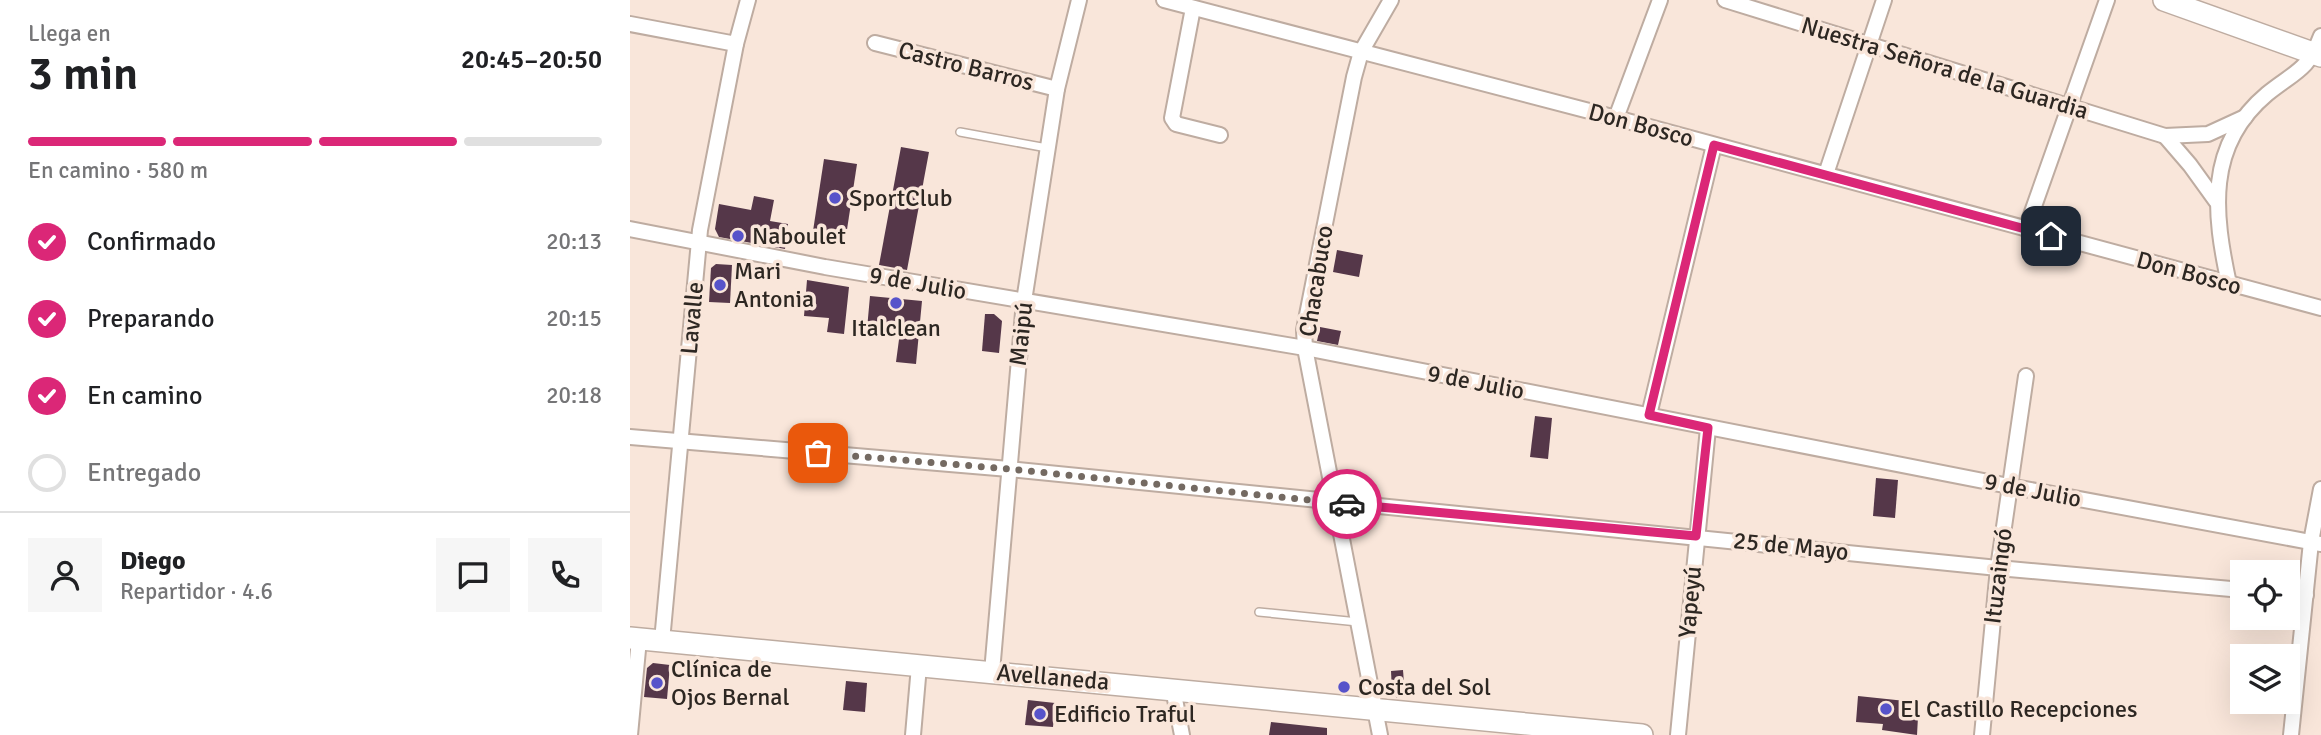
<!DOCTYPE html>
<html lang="es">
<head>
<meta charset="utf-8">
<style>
	body { margin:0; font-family:Signika,sans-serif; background:#f6f6f6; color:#202124; height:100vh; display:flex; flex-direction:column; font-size:26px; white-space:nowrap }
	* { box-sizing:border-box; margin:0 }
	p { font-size:23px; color:#757577 }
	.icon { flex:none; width:38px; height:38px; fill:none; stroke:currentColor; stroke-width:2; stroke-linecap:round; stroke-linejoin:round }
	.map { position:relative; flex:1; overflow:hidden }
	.side { display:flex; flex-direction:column; background:#fff; width:630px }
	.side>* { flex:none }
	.fabs { position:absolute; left:1600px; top:560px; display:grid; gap:14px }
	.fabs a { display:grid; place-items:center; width:70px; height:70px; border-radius:0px; background:#fff; box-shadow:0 7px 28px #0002; font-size:35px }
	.pin { position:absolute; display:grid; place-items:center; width:60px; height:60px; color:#fff; margin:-30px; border-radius:14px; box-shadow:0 4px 10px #0006 }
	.courier { position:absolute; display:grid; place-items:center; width:70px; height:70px; margin:-35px; border:5px solid #db2777; border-radius:50%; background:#fff; color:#222; box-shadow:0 2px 9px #0007 }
	.summary em { font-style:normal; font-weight:600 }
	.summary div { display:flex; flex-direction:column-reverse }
	.summary { display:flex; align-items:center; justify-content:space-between; height:119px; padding:0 28px }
	h1 { font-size:46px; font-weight:600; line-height:52px }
	.bar { display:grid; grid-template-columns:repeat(4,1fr); gap:10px 7px; align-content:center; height:84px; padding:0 28px }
	.bar i { height:9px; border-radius:5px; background:#e0e0e0 }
	.bar .current { background:#db2777 }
	.bar p { grid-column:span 4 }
	.line { display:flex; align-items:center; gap:18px; padding:0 28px; border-top:2px solid #e0e0e0 }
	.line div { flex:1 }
	.round { display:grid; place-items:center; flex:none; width:74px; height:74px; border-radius:0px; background:#f6f6f6 }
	ol { padding:0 28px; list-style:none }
	li { display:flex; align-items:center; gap:21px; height:77px }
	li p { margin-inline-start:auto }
	li .icon { padding:7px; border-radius:50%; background:#db2777; color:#fff; stroke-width:4 }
	li:last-child { color:#757577 }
	li i { width:38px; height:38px; border:4px solid #e0e0e0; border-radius:50% }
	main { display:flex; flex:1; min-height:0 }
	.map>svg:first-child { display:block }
	.building { fill:#553749 }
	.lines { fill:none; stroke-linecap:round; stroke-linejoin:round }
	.lane-casing { stroke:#beaca1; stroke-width:10 }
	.street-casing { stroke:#beaca1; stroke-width:18 }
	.secondary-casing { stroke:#beaca1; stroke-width:24 }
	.lane { stroke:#fff; stroke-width:7 }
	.street { stroke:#fff; stroke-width:14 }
	.secondary { stroke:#fff; stroke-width:21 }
	.done { stroke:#746a62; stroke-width:7; stroke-dasharray:0 12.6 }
	.route { stroke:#db2777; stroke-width:9 }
	.poi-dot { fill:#5753ca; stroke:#f9e6da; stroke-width:2.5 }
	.labels { text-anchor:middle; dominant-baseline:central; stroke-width:7; stroke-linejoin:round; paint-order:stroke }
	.street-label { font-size:24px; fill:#2d2722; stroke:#f9e6da }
	.poi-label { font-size:24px; fill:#2d2722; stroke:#f9e6da; text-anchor:start }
</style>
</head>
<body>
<main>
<section class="side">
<div class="summary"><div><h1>3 min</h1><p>Llega en</p></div><em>20:45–20:50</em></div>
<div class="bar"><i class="current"></i><i class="current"></i><i class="current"></i><i></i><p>En camino · 580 m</p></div>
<ol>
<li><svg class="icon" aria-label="check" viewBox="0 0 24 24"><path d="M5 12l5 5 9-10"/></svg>Confirmado<p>20:13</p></li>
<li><svg class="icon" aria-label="check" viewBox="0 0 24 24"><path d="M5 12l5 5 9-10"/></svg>Preparando<p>20:15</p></li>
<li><svg class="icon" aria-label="check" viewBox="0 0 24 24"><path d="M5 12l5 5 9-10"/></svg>En camino<p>20:18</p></li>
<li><i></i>Entregado</li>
</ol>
<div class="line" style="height:126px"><a class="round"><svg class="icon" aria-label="person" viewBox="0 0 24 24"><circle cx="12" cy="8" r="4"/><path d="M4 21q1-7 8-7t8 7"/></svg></a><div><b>Diego</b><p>Repartidor · 4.6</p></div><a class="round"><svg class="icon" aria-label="chat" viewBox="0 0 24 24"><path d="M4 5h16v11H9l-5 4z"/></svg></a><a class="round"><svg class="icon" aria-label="phone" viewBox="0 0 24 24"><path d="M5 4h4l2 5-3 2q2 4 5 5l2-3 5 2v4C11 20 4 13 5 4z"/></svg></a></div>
</section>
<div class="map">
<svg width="1691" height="735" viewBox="0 0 1691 735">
	<rect width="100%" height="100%" fill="#f9e6da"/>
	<g class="building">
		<path d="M271 147 299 152 277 270 249 265Z"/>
		<path d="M194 159 227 164 216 236 183 231Z"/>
		<path d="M124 196 144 200 140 221 158 224 155 249 89 237 85 229 89 204 121 210Z"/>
		<path d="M707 250 733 255 729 277 703 272Z"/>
		<path d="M86 264 102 265 100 303 79 302 81 268Z"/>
		<path d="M177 280 219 287 214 334 197 332 199 318 174 316Z"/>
		<path d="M240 296 292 301 286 364 266 362 270 332 237 329Z"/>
		<path d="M355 314H364L372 321 369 353 352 351Z"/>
		<path d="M690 327 711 331 708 345 687 341Z"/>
		<path d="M905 416 922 418 918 459 900 457Z"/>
		<path d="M1246 478 1268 480 1265 518 1243 516Z"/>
		<path d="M23 663 40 665 37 699 14 697 17 668Z"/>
		<path d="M773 670 775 697 767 698 762 692 761 671Z"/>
		<path d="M216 681 237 683 235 712 213 710Z"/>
		<path d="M1228 696 1285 702 1283 716 1288 717 1287 735 1252 730 1253 724 1226 722Z"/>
		<path d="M398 700 425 703 423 727 395 725Z"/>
		<path d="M641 722 697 728V735H639Z"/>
	</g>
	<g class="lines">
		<defs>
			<g id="lane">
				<path d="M330 132 417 148"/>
				<path d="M629 612 728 622"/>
			</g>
			<g id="street">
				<path d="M534 0 986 118 1691 308"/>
				<path d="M1095 0 1535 136 1578 134 1615 117"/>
				<path d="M563 8 542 118 546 124 590 135"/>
				<path d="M0 24 106 44"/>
				<path d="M245 43 427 89"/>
				<path d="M986 118 1030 0"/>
				<path d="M1535 136 1560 165 1586 201"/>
				<path d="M1196 174 1254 0"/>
				<path d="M0 229 195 267 675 348 1379 486 1691 544"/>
				<path d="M1396 229 1477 0"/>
				<path d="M1599 284C1584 214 1575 146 1637 94 1664 72 1678 71 1691 36"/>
				<path d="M1019 415 1084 145"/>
				<path d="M0 437 379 469 1368 568 1612 590"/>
				<path d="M1657 594 1676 595"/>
				<path d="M32 641 70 230 106 44 118 0"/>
				<path d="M362 672 394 301 427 89 449 0"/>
				<path d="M543 689 552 735"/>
				<path d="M0 735 9 639"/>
				<path d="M283 735 289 666"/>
				<path d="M750 735 675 348 674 330 724 77 731 52 761 0"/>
				<path d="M1048 735 1078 428"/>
				<path d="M1352 735 1368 568 1396 376"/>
				<path d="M1661 735 1681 542 1691 489"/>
			</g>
			<g id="secondary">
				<path d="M1534 0 1691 56"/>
				<path d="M0 638 1012 735"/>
			</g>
		</defs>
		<use href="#lane" class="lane-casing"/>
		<use href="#street" class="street-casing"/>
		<use href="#secondary" class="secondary-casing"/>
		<use href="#lane" class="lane"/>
		<use href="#street" class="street"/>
		<use href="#secondary" class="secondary"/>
	</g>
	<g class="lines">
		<path class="done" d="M188 453 379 469 717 504"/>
		<path class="route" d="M717 504 1066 536 1078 428 1019 415 1084 145 1421 236"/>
	</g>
	<g class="poi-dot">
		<circle cx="205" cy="198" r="7"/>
		<circle cx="108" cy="236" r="7"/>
		<circle cx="90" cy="285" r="7"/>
		<circle cx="266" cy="303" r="7"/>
		<circle cx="27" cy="683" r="7"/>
		<circle cx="714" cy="687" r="7"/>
		<circle cx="1256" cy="709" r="7"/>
		<circle cx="410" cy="714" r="7"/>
	</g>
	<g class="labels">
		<g class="street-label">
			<text transform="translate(336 66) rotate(14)">Castro Barros</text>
			<text transform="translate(1315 68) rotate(17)">Nuestra Señora de la Guardia</text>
			<text transform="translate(1011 125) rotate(15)">Don Bosco</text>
			<text transform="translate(1559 273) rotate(15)">Don Bosco</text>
			<text transform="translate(686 281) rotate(-81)">Chacabuco</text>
			<text transform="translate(288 283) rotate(10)">9 de Julio</text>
			<text transform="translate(62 318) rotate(-85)">Lavalle</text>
			<text transform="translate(391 334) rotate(-84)">Maipú</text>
			<text transform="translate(846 382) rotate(11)">9 de Julio</text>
			<text transform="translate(1403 490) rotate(11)">9 de Julio</text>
			<text transform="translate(1161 546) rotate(6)">25 de Mayo</text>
			<text transform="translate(1368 576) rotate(-83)">Ituzaingó</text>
			<text transform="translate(1060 602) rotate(-85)">Yapeyú</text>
			<text transform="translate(423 677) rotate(5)">Avellaneda</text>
		</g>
		<g class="poi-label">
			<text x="219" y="198">SportClub</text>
			<text x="122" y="236">Naboulet</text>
			<text x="104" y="271">Mari<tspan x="104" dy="28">Antonia</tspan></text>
			<text x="266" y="328" text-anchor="middle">Italclean</text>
			<text x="41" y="669">Clínica de<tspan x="41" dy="28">Ojos Bernal</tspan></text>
			<text x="728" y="687">Costa del Sol</text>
			<text x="1270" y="709">El Castillo Recepciones</text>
			<text x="424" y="714">Edificio Traful</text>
		</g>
	</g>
</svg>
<div class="fabs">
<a><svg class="icon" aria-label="locate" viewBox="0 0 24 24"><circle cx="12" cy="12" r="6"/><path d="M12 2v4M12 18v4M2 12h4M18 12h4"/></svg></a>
<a><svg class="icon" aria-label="layers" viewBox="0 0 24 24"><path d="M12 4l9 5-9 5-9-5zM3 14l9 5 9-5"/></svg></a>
</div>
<div class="pin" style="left:188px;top:453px;background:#ea580c"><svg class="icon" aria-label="bag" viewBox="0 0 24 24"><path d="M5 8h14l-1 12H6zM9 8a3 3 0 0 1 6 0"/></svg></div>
<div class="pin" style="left:1421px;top:236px;background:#1f2937"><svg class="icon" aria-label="home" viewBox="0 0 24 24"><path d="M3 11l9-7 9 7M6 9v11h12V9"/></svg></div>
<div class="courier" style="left:717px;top:504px"><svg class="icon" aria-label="car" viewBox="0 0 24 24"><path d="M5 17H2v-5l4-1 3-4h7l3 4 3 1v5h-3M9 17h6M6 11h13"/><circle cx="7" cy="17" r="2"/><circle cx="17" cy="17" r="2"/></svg></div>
</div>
</main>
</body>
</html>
